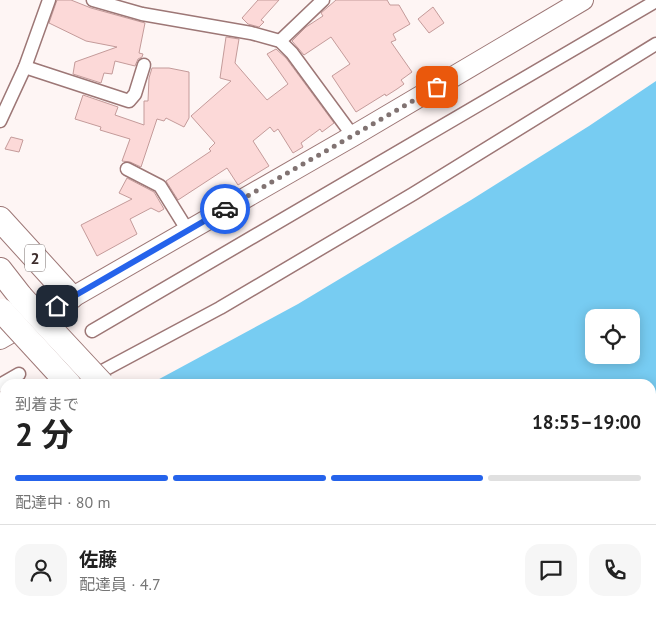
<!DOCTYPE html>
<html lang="ja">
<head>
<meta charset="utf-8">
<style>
	body { margin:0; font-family:"PT Sans","Noto Sans JP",sans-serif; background:#f6f6f6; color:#222; height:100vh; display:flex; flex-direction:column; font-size:19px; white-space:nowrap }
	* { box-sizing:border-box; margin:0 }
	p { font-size:16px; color:#767676 }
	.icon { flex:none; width:28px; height:28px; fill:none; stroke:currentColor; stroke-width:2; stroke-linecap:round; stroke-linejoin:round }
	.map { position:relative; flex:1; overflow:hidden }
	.panel { position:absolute; left:0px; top:379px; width:656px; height:246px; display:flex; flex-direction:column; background:#fff; border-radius:15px 15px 0 0; box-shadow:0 2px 12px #0003 }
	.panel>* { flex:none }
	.tools { position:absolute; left:585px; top:309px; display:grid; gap:10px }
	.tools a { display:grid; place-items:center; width:55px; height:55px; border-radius:10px; background:#fff; box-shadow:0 2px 12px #0003; font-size:25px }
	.pin { position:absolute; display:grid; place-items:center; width:42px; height:42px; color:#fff; margin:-21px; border-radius:10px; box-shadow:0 2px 8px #0006 }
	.courier { position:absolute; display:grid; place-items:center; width:50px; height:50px; margin:-25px; border:4px solid #2563eb; border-radius:50%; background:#fff; color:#222; box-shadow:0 1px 6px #0007 }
	.head em { font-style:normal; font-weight:700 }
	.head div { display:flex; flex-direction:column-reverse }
	.head { display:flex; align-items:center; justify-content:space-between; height:85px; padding:0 15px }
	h1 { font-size:32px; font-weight:700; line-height:38px }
	.bar { display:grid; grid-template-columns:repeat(4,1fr); gap:8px 5px; align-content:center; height:60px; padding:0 15px }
	.bar i { height:6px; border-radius:4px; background:#e0e0e0 }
	.bar .current { background:#2563eb }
	.bar p { grid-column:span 4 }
	.line { display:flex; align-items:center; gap:12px; padding:0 15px; border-top:1px solid #e0e0e0 }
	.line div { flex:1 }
	.round { display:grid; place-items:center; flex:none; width:52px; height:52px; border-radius:15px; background:#f6f6f6 }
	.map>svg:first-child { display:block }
	.water { fill:#77ccf2; fill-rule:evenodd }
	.building { fill:#fcd9d8; stroke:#c49b9a }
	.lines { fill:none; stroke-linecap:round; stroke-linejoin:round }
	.street-casing { stroke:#9d7776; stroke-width:15 }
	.primary-casing { stroke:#9d7776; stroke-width:22 }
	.highway-casing { stroke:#9d7776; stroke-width:26 }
	.street { stroke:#fff; stroke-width:12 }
	.primary { stroke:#fff; stroke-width:20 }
	.highway { stroke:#fff; stroke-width:24 }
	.highway-bridge-casing { stroke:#9d7776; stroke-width:26; stroke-linecap:butt }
	.highway-bridge { stroke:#fff; stroke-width:24 }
	.done { stroke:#817372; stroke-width:5; stroke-dasharray:0 9 }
	.route { stroke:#2563eb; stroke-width:6 }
	.labels { text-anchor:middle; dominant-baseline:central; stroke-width:4; stroke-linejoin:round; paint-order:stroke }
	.shield { fill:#fff; stroke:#776c6b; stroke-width:1 }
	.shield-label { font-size:16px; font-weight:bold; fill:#3d2d2c }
</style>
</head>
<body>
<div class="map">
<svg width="656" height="624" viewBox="0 0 656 624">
	<rect width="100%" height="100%" fill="#fef5f4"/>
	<path class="water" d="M656 81V624H0V463L5 460V620H651V384H150L298 304 471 200 589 126ZM594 318H631V355H594Z"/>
	<g class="building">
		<path d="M57 0H71L91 8 145 23 139 53 143 54 142 57 138 59 135 66 115 61 112 74 104 73 101 83 73 74 75 62 117 47 86 41 49 23Z"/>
		<path d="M258 0H279L261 20 264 22 259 27 248 24 242 18Z"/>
		<path d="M336 0H387L390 5H399L410 24 393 34 396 40 391 42 412 72 401 80 404 84 397 89 386 96 385 94 356 112 332 76 350 64 331 37 304 55 292 41 306 27 323 16 321 13Z"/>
		<path d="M433 7 444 23 429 33 418 19Z"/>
		<path d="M226 37 239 39 235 63 267 100 288 84 267 54 276 49 286 58 334 123 322 132 320 129 301 143 303 147 293 153 278 129 274 132 270 127 253 141 269 166 238 185 227 168 178 200 166 181 211 151 209 149 215 143 191 116 231 81 220 78Z"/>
		<path d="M152 68H169L189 72V118L184 127 166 118 164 121 157 119 141 167 130 162 122 161 130 139 100 130 101 127 75 119 83 95 118 107 115 115 144 125V101H148L149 78Z"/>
		<path d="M11 137 23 140 19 152 5 149Z"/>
		<path d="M127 178 154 192 164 209 159 212 151 208 130 219 137 234 97 256 81 225 132 199 119 193Z"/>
	</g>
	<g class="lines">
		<defs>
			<g id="street">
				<path d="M93 0 142 14 251 33 280 41 292 53 353 136"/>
				<path d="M280 41 323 0"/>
				<path d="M25 67 129 101 135 94 144 65"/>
				<path d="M0 121 25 67 49 0"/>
				<path d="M127 169 160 186 188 231"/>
				<path d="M92 331 656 1"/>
				<path d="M78 384 220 308 413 194 656 44"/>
				<path d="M0 385 19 374"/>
				<path d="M0 430 5 426"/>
			</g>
			<path id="primary" d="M0 339 353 136 583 0"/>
			<g id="highway">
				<path d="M0 219 71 297"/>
				<path d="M0 270 21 297"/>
				<path d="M287 620 291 624"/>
				<path d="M319 620 323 624"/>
			</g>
		</defs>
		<use href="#street" class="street-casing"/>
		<use href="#primary" class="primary-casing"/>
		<use href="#highway" class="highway-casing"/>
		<use href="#street" class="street"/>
		<use href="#primary" class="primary"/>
		<use href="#highway" class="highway"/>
		<defs>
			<g id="highway-bridge">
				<path d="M21 297 102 384"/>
				<path d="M2 311 69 384"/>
			</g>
		</defs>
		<use href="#highway-bridge" class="highway-bridge-casing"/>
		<use href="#highway-bridge" class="highway-bridge"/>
	</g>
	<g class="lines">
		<path class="done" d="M225 209 437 87"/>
		<path class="route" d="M57 306 225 209"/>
	</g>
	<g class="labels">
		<rect class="shield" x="25" y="244.5" width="20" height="27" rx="4"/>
		<g class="shield-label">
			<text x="35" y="258">2</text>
		</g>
	</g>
</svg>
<div class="tools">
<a><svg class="icon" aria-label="locate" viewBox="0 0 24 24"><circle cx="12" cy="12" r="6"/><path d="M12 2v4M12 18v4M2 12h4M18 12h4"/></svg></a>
</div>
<div class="pin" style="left:437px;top:87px;background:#ea580c"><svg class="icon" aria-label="bag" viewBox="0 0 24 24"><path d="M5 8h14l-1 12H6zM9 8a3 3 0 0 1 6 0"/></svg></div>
<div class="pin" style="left:57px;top:306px;background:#1f2937"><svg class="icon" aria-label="home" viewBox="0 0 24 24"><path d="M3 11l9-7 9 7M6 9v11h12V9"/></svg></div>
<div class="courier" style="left:225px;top:209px"><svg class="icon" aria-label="car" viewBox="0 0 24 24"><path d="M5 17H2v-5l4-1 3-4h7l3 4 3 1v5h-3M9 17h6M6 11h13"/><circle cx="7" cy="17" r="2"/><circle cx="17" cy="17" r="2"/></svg></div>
<section class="panel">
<div class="head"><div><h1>2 分</h1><p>到着まで</p></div><em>18:55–19:00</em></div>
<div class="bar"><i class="current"></i><i class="current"></i><i class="current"></i><i></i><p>配達中 · 80 m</p></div>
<div class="line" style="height:90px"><a class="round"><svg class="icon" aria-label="person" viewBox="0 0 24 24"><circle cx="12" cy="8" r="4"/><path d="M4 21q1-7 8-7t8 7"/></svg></a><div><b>佐藤</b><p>配達員 · 4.7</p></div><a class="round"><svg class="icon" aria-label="chat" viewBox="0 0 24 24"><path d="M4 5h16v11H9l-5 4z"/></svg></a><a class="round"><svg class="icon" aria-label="phone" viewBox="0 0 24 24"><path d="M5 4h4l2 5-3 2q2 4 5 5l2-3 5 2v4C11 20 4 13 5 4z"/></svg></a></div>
</section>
</div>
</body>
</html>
